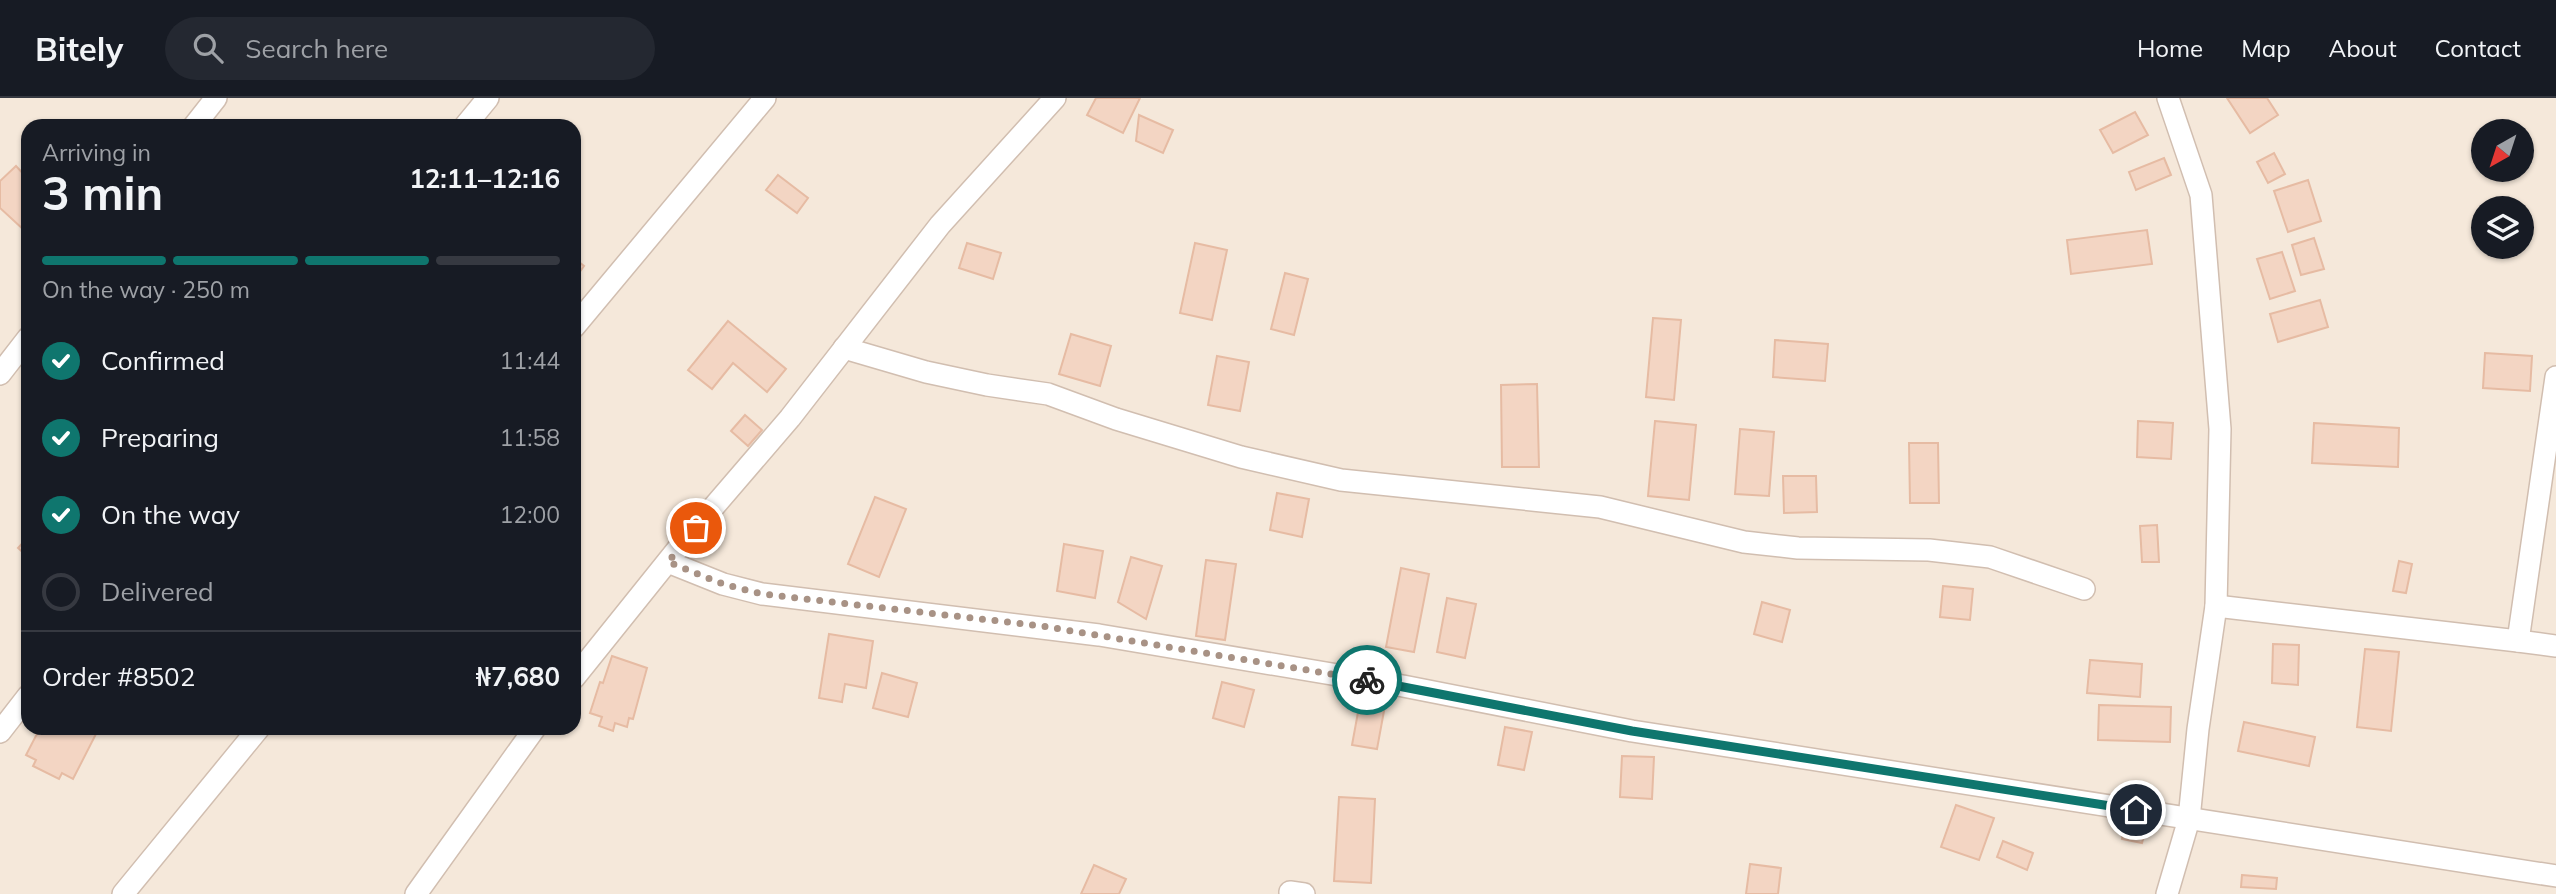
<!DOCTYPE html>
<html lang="en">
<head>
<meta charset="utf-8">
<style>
	body { margin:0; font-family:Mulish,sans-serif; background:#242831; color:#f1f3f6; height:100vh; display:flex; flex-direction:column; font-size:26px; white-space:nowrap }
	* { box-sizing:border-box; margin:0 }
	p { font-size:23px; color:#9ea1a6 }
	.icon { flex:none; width:38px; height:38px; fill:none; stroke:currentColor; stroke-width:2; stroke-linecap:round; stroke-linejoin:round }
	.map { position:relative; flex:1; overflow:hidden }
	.details { position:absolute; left:21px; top:21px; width:560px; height:616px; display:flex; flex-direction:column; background:#171b24; border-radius:21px; box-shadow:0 2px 5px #0004 }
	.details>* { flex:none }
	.needle { width:46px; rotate:219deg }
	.fabs { position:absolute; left:2471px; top:21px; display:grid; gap:14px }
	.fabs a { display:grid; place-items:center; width:63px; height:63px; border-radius:50%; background:#171b24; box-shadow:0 2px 5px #0004; font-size:35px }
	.pin { position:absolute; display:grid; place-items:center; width:60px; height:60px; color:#fff; margin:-30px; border:4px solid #fff; border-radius:50%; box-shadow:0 2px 7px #0007 }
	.courier { position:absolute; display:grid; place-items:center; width:70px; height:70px; margin:-35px; border:5px solid #0f766e; border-radius:50%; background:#fff; color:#222; box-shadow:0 2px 9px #0007 }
	.head em { font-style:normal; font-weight:700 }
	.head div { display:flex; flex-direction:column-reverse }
	.head { display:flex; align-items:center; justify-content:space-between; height:119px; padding:0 21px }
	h1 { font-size:46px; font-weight:700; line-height:52px }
	.bar { display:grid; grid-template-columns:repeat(4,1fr); gap:10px 7px; align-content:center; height:84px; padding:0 21px }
	.bar i { height:9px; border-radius:5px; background:#363941 }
	.bar .on { background:#0f766e }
	.bar p { grid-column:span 4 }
	.line { display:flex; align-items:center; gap:18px; padding:0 21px; border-top:2px solid #363941 }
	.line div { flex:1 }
	ol { padding:0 21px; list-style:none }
	li { display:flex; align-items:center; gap:21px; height:77px }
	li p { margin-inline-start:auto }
	li .icon { padding:7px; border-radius:50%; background:#0f766e; color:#fff; stroke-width:4 }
	li:last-child { color:#9ea1a6 }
	li i { width:38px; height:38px; border:4px solid #363941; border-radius:50% }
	header { display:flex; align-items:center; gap:42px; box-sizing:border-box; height:98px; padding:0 35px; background:#171b24; border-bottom:2px solid #363941 }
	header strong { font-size:33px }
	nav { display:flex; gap:38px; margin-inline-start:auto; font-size:24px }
	.search { width:490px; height:63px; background:#242831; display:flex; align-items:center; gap:18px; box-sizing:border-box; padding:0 24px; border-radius:38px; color:#9ea1a6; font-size:26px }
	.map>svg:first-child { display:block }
	.residential { fill:#f5e8da; fill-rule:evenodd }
	.building { fill:#f3d5c3; stroke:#e6bba3; stroke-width:2 }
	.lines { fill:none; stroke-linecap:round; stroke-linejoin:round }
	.street-casing { stroke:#d1beb0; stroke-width:24 }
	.street { stroke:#fff; stroke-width:21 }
	.done { stroke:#a89285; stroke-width:7; stroke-dasharray:0 12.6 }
	.route { stroke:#0f766e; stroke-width:9 }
</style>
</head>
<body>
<header>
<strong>Bitely</strong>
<div class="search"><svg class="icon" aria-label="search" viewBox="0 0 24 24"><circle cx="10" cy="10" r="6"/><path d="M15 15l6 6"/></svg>Search here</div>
<nav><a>Home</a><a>Map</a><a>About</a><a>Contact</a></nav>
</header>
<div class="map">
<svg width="2556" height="796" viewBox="0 0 2556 796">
	<rect width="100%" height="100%" fill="#fdf6ec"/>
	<path class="residential" d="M0 0H2556V796H0ZM28 28H574V630H28ZM2483 33H2522V72H2483ZM2483 110H2522V149H2483Z"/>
	<g class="building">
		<path d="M1096 0H1140L1123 35 1087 17Z"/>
		<path d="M2227 0H2267L2278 17 2250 35Z"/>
		<path d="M2135 14 2148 37 2113 55 2100 32Z"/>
		<path d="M1139 17 1173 32 1163 55 1136 43Z"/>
		<path d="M2274 55 2285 76 2268 85 2257 64Z"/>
		<path d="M2164 60 2171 77 2136 92 2129 74Z"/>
		<path d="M16 68 28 81V128L24 132 0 110V83Z"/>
		<path d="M778 77 808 100 797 115 766 92Z"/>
		<path d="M2308 82 2321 123 2288 134 2274 93Z"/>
		<path d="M2147 132 2152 166 2071 176 2067 142Z"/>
		<path d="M2314 140 2324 171 2301 177 2292 147Z"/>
		<path d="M967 145 1001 155 993 181 959 170Z"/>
		<path d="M1195 145 1227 152 1212 222 1180 215Z"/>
		<path d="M2282 154 2295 193 2270 201 2257 161Z"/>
		<path d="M574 160 584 168 574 182Z"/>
		<path d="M1285 175 1308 181 1294 237 1271 231Z"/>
		<path d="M2320 202 2328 229 2278 244 2270 216Z"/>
		<path d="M1653 220 1681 222 1674 302 1646 299Z"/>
		<path d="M728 223 786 271 767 294 733 265 712 291 688 272Z"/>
		<path d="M1071 236 1111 248 1100 288 1059 276Z"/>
		<path d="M1775 242 1828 246 1825 283 1773 279Z"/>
		<path d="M2485 255 2532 258 2530 293 2483 290Z"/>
		<path d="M1217 258 1249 264 1240 313 1208 307Z"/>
		<path d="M1537 286 1539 369H1502L1501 287Z"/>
		<path d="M745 317 762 332 748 348 731 333Z"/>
		<path d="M1655 323 1696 327 1689 402 1648 398Z"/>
		<path d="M2138 323 2173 325 2171 361 2137 359Z"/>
		<path d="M2314 325 2399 330 2398 369 2312 365Z"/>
		<path d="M1740 331 1774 334 1769 398 1735 396Z"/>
		<path d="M1909 345H1938L1939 405H1910Z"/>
		<path d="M1783 378H1816L1817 414 1784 415Z"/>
		<path d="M1277 395 1309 401 1302 439 1270 432Z"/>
		<path d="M875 399 906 411 879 479 848 466Z"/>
		<path d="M2157 427 2159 464H2142L2140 428Z"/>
		<path d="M28 439V459L18 450Z"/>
		<path d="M1064 446 1103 453 1095 500 1057 493Z"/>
		<path d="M1131 459 1162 468 1146 521 1118 504Z"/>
		<path d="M1206 462 1236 466 1225 542 1196 538Z"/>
		<path d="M2399 463 2412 466 2406 495 2393 493Z"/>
		<path d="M1401 470 1429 476 1414 554 1386 549Z"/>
		<path d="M1943 488 1973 491 1970 522 1940 519Z"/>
		<path d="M1447 500 1476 506 1465 560 1437 554Z"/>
		<path d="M1762 504 1790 512 1782 544 1754 536Z"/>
		<path d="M829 536 873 543 866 590 845 586 842 604 819 600Z"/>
		<path d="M2273 546 2299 547 2298 587 2272 585Z"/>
		<path d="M2365 551 2399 554 2391 633 2357 629Z"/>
		<path d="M612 558 647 570 633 621 629 620 627 629 615 625 613 633 599 628 602 619 590 615 600 584 603 585Z"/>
		<path d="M2090 562 2142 566 2140 599 2087 595Z"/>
		<path d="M882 575 917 585 908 619 873 610Z"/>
		<path d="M1222 584 1254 592 1244 629 1213 620Z"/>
		<path d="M1361 598 1386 602 1377 651 1352 647Z"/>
		<path d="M2099 607 2171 609 2170 644 2098 642Z"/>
		<path d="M2244 624 2315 639 2309 668 2238 653Z"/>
		<path d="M1505 629 1532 634 1524 672 1498 667Z"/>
		<path d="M40 630H89L97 634 73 681 62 675 59 681 33 668 36 662 26 657Z"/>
		<path d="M1622 658 1654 659 1652 701 1620 699Z"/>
		<path d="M2124 687 2147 689 2146 702 2123 700Z"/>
		<path d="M1339 699 1375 701 1371 785 1334 783Z"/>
		<path d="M1956 707 1994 720 1979 762 1941 749Z"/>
		<path d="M2123 733 2144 737 2142 745 2122 741Z"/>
		<path d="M2003 743 2033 755 2027 772 1997 759Z"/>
		<path d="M1750 766 1781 770 1778 796H1746Z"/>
		<path d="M1094 767 1126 781 1119 796H1081Z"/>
		<path d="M2242 777 2277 780 2276 791 2241 789Z"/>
	</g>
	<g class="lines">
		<defs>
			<g id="street">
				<path d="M194 28 216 0"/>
				<path d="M465 28 488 0"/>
				<path d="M574 229 765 0"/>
				<path d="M844 250 926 274 987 287 1048 296 1116 321 1241 359 1341 382 1600 409 1744 444 1798 450 1929 452 1990 459 2084 491"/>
				<path d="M0 276 28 240"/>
				<path d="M668 464 723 486 762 496 1099 537 1403 588 1632 633 2556 778"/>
				<path d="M2216 508 2518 543 2556 279"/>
				<path d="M2518 543 2556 548"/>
				<path d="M574 580 680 448 790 320 940 127 1055 0"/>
				<path d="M0 634 28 598"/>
				<path d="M1290 794 1304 796"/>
				<path d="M123 796 259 630"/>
				<path d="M416 796 535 630"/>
				<path d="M2167 796 2189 721 2198 631 2216 508 2220 331 2201 97 2168 0"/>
			</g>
		</defs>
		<use href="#street" class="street-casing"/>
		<use href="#street" class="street"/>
	</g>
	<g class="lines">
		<path class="done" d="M696 430 668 464 723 486 762 496 1042 528 1367 582"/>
		<path class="route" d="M1367 582 1632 633 2136 712"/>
	</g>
</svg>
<div class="fabs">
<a><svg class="needle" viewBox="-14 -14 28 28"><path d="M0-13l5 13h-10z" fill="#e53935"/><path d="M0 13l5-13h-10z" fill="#9ea1a6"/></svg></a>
<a><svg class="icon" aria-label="layers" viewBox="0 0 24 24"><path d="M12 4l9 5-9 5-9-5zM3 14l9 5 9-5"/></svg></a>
</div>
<div class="pin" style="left:696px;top:430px;background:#ea580c"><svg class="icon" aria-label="bag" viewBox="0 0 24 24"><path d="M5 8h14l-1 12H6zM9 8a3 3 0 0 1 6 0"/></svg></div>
<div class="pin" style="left:2136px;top:712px;background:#1f2937"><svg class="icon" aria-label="home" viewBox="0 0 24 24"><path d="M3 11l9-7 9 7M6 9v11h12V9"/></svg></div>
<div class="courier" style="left:1367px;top:582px"><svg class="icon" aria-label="bike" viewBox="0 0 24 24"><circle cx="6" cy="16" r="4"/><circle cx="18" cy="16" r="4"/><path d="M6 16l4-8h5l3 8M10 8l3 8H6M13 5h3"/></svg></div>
<section class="details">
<div class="head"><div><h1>3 min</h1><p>Arriving in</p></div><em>12:11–12:16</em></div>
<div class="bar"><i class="on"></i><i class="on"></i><i class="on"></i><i></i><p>On the way · 250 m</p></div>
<ol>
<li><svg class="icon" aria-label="check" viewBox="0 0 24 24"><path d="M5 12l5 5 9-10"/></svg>Confirmed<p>11:44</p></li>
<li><svg class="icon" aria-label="check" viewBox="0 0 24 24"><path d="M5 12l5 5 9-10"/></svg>Preparing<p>11:58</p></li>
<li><svg class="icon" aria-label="check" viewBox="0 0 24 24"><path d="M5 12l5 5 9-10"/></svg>On the way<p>12:00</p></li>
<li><i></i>Delivered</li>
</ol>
<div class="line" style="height:91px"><div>Order #8502</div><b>₦7,680</b></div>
</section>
</div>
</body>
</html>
